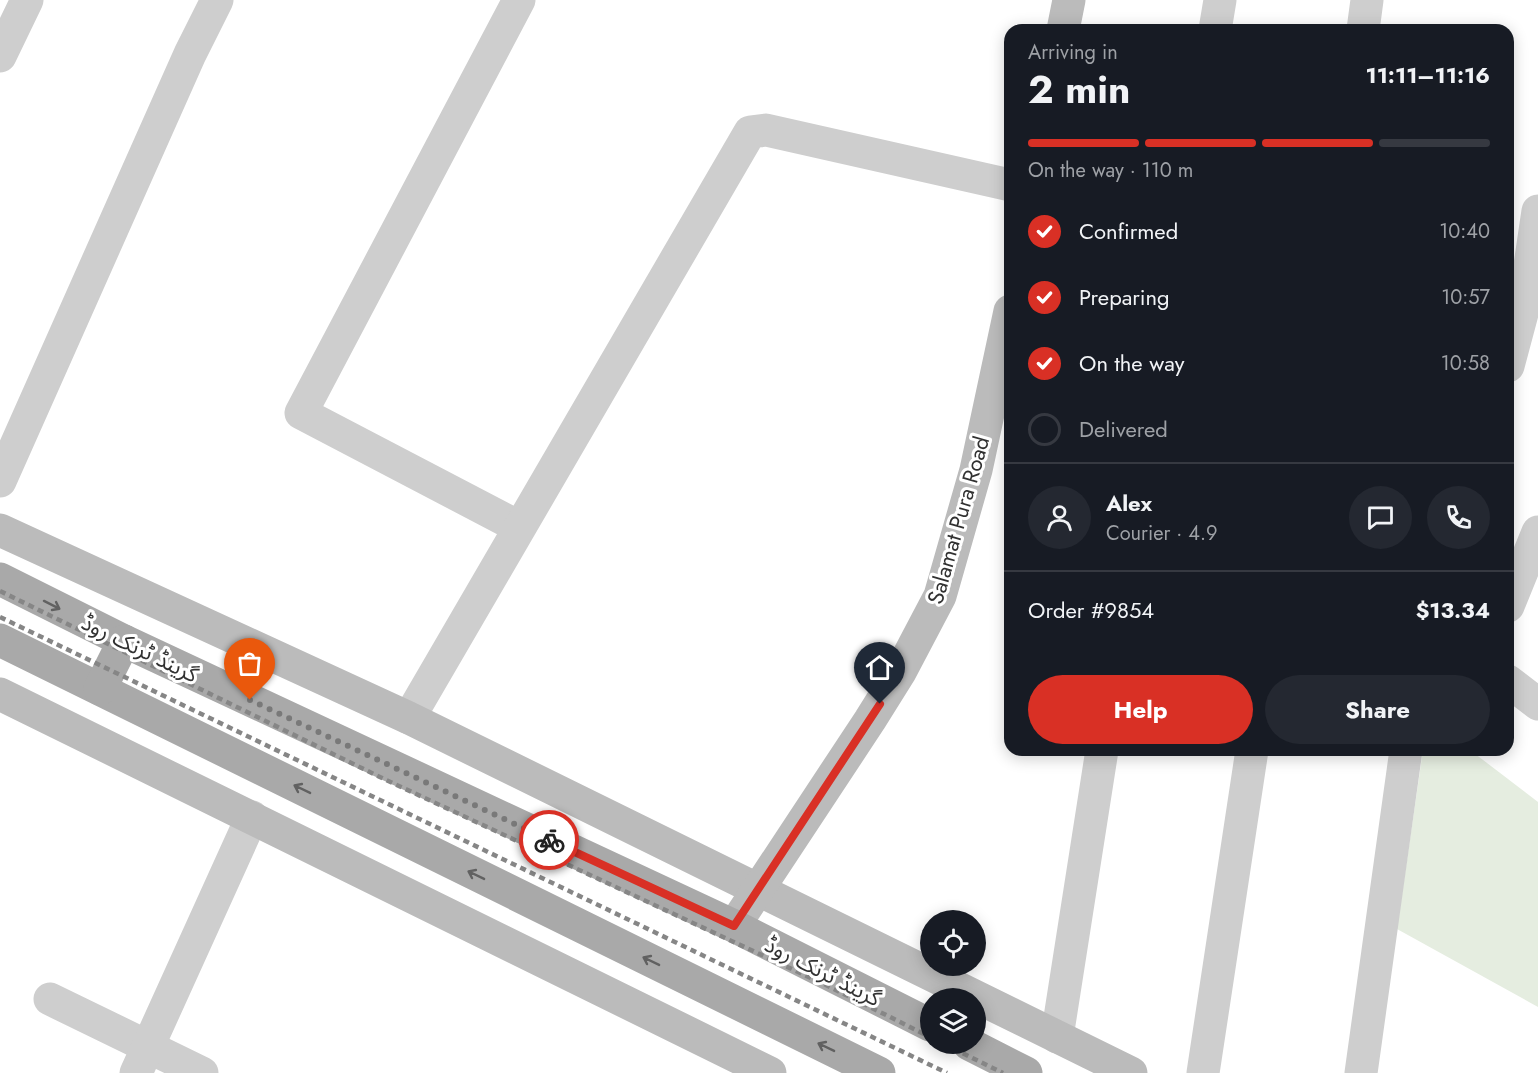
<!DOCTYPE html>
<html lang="en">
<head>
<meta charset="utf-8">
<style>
	body { margin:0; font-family:Jost,"Noto Sans Arabic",sans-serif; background:#242831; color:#f1f3f6; height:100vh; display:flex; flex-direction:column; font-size:22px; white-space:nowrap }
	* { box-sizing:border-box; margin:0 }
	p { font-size:20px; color:#9ea1a6 }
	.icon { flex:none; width:33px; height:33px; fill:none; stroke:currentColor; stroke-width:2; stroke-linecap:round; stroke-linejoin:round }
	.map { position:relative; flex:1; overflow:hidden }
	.sheet { position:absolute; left:1004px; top:24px; width:510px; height:732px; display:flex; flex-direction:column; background:#171b24; border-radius:18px; box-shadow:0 3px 15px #0003 }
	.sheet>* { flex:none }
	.tools { position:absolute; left:920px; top:910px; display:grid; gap:12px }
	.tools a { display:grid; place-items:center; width:66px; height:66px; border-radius:50%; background:#171b24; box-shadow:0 3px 15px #0003; font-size:30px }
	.pin { position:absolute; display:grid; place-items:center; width:51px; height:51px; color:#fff; margin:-62px -26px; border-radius:50% 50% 50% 0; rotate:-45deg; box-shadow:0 0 6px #0007 }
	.pin .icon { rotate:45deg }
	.courier { position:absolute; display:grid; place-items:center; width:60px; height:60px; margin:-30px; border:4px solid #d93025; border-radius:50%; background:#fff; color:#222; box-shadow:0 2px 8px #0007 }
	.summary em { font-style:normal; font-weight:700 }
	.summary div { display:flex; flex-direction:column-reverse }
	.summary { display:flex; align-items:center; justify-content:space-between; height:102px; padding:0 24px }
	h1 { font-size:39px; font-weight:700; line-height:45px }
	.bar { display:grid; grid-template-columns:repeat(4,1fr); gap:9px 6px; align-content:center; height:72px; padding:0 24px }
	.bar i { height:8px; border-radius:4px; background:#363941 }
	.bar .current { background:#d93025 }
	.bar p { grid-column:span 4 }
	.line { display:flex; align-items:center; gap:15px; padding:0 24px; border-top:2px solid #363941 }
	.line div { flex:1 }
	.round { display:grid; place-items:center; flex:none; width:63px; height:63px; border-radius:32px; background:#242831 }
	ol { padding:0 24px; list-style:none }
	li { display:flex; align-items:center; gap:18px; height:66px }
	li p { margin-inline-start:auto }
	li .icon { padding:6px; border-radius:50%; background:#d93025; color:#fff; stroke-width:4 }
	li:last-child { color:#9ea1a6 }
	li i { width:33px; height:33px; border:3px solid #363941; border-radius:50% }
	.primary-button { display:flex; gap:12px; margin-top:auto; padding:12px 24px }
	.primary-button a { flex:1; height:69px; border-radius:36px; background:#d93025; color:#fff; font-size:24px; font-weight:700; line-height:69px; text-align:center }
	.primary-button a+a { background:#242831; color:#f1f3f6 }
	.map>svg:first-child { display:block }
	.green { fill:#e5ede0 }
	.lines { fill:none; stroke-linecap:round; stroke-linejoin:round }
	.street { stroke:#cecece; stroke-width:33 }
	.secondary { stroke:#bbb; stroke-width:33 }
	.primary { stroke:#a9a9a9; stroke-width:33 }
	.rail { stroke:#868686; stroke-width:4.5; stroke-dasharray:6 4.5; stroke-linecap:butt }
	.oneway { stroke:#616161 }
	.done { stroke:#797979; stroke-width:6; stroke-dasharray:0 10.8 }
	.route { stroke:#d93025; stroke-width:8 }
	.labels { text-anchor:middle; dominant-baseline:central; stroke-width:6; stroke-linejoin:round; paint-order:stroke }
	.street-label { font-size:22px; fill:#313131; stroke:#fff }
</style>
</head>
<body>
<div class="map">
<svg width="1538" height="1073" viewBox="0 0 1538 1073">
	<rect width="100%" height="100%" fill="#fff"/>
	<path class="green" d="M1423 750H1470L1538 802V1007L1397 929Z"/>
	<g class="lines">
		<g class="street">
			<path d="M1215 30 1220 0"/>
			<path d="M1363 30 1367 0"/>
			<path d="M0 56 27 0"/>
			<path d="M1508 366 1524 306 1538 211"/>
			<path d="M0 481 190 54 217 0"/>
			<path d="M519 527 301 413 519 0"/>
			<path d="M1508 606 1538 532"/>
			<path d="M1508 681 1538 704"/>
			<path d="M409 718 750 132 766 130 1010 185"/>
			<path d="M50 999 202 1073"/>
			<path d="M1057 1037 1102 750"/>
			<path d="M136 1073 252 817"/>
			<path d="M1203 1073 1252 750"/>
			<path d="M1361 1073 1406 750"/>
		</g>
		<g class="secondary">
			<path d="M1063 30 1069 0"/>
			<path d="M0 530 409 718 1131 1073"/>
			<path d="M0 694 770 1073"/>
			<path d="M734 926 870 720 900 672 940 596 976 470 1010 311"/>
		</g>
		<g class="primary">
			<path d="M0 579 124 641 734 926 930 1025"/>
			<path d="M0 640 879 1073"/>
			<path d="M100 689 124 641"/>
			<path d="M969 1044 1026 1073"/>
		</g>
		<g class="rail">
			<path d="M0 591 384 779 826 985 930 1037"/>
			<path d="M0 617 947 1073"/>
			<path d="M944 1044 1003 1073"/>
		</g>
	</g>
	<defs><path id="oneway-shaft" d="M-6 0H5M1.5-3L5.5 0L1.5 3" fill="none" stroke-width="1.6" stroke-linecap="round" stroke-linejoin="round" transform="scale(1.5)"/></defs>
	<g class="oneway">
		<use href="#oneway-shaft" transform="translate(52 605) rotate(27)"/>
		<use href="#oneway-shaft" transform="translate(302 789) rotate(-154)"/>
		<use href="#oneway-shaft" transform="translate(476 875) rotate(-154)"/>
		<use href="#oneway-shaft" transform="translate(651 961) rotate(-154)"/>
		<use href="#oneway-shaft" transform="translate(826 1047) rotate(-154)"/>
	</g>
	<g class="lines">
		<path class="done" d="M250 700 549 840"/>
		<path class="route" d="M549 840 734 926 880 704"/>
	</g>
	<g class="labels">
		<g class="street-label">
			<text transform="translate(958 520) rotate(-74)">Salamat Pura Road</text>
			<text transform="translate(140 648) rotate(26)">گرینڈ ٹرنک روڈ</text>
			<text transform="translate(823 971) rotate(27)">گرینڈ ٹرنک روڈ</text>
		</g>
	</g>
</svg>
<div class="tools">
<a><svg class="icon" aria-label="locate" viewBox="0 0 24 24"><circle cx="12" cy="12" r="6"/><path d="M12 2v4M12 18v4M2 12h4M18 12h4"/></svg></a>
<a><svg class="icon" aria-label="layers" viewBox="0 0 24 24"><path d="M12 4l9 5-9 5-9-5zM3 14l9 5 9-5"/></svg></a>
</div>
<div class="pin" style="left:250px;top:700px;background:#ea580c"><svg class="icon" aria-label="bag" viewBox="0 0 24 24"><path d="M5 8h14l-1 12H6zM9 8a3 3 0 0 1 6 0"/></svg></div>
<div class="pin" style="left:880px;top:704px;background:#1f2937"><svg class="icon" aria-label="home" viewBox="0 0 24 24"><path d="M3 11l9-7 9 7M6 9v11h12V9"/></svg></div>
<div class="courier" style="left:549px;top:840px"><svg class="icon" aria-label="bike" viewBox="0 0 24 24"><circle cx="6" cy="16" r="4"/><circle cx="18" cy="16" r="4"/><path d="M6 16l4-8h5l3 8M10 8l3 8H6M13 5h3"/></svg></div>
<section class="sheet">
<div class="summary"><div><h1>2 min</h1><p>Arriving in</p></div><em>11:11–11:16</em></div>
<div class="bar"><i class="current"></i><i class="current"></i><i class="current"></i><i></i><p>On the way · 110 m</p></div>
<ol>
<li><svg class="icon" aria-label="check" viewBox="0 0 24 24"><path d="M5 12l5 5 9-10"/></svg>Confirmed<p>10:40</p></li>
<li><svg class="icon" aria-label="check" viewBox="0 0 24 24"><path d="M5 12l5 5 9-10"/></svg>Preparing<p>10:57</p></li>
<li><svg class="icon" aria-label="check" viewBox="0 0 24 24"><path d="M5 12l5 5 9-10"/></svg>On the way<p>10:58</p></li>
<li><i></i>Delivered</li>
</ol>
<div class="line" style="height:108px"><a class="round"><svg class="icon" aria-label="person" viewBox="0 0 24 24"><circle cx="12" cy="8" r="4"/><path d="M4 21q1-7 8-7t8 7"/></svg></a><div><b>Alex</b><p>Courier · 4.9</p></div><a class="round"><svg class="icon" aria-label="chat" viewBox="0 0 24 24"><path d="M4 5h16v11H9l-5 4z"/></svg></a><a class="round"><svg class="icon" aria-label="phone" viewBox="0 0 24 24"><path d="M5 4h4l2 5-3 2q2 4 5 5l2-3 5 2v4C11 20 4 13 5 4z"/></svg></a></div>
<div class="line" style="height:78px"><div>Order #9854</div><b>$13.34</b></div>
<div class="primary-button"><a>Help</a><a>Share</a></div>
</section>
</div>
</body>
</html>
